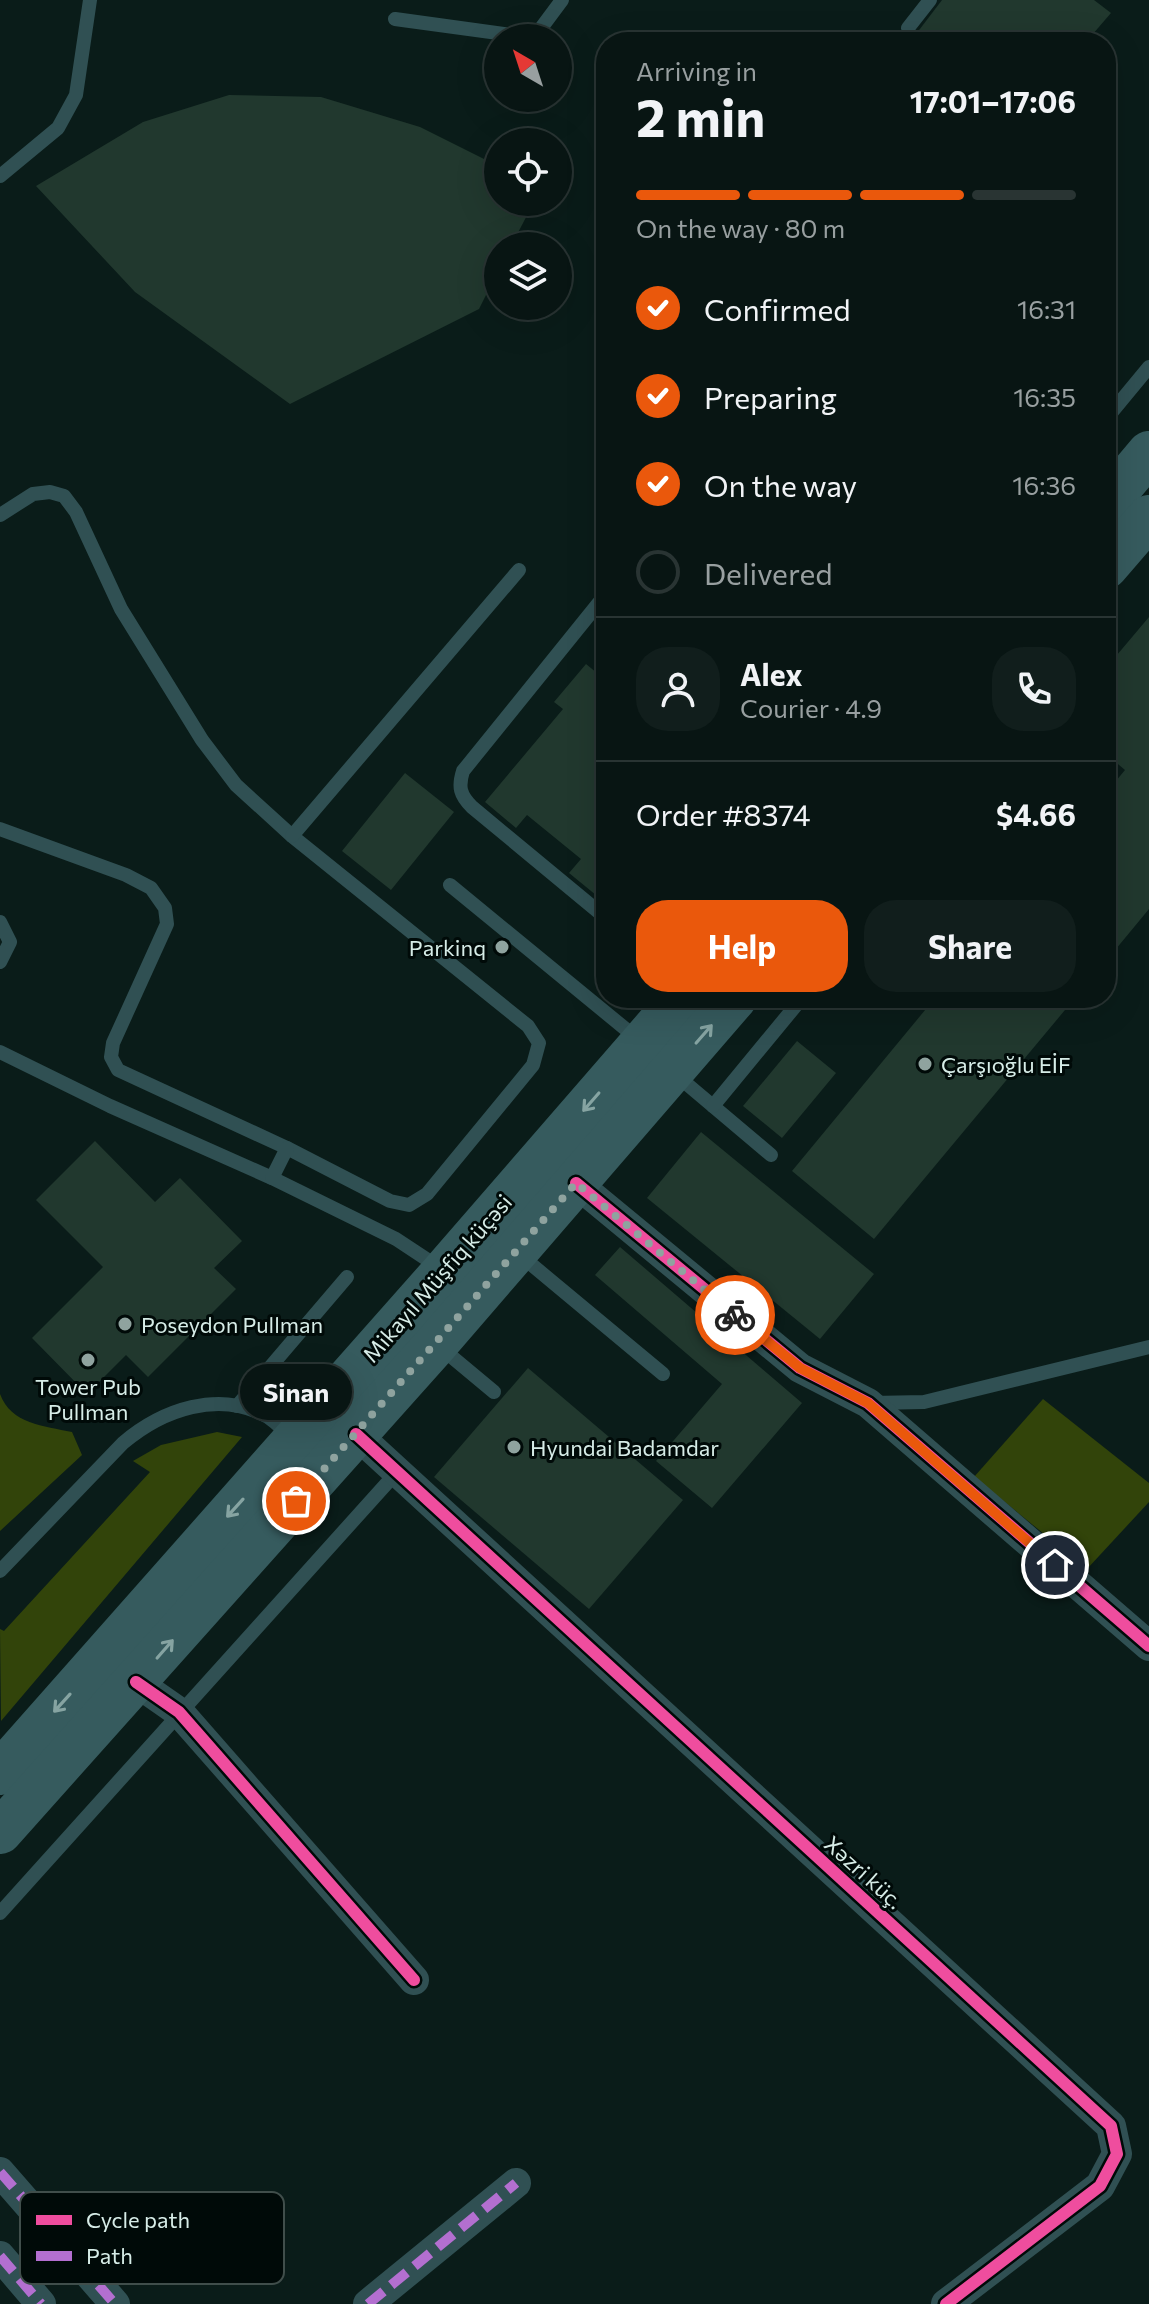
<!DOCTYPE html>
<html lang="en">
<head>
<meta charset="utf-8">
<style>
	body { margin:0; font-family:Commissioner,sans-serif; background:#111e1c; color:#f1f3f6; height:100vh; display:flex; flex-direction:column; font-size:30px; white-space:nowrap }
	* { box-sizing:border-box; margin:0 }
	p { font-size:26px; color:#989fa0 }
	.icon { flex:none; width:44px; height:44px; fill:none; stroke:currentColor; stroke-width:2; stroke-linecap:round; stroke-linejoin:round }
	.map { position:relative; flex:1; overflow:hidden }
	.sheet { position:absolute; left:596px; top:32px; width:520px; height:976px; display:flex; flex-direction:column; background:#081513; border-radius:32px; box-shadow:0 8px 32px #0002,0 0 0 2px #293433 }
	.sheet>* { flex:none }
	.needle { width:52px; rotate:321deg }
	.controls { position:absolute; left:484px; top:24px; display:grid; gap:16px }
	.controls a { display:grid; place-items:center; width:88px; height:88px; border-radius:50%; background:#081513; box-shadow:0 8px 32px #0002,0 0 0 2px #293433; font-size:40px }
	.pin { position:absolute; display:grid; place-items:center; width:68px; height:68px; color:#fff; margin:-34px; border:4px solid #fff; border-radius:50%; box-shadow:0 2px 8px #0007 }
	.courier { position:absolute; display:grid; place-items:center; width:80px; height:80px; margin:-40px; border:6px solid #ea580c; border-radius:50%; background:#fff; color:#222; box-shadow:0 2px 10px #0007 }
	.bubble { position:absolute; height:56px; border-radius:28px; background:#081513; box-shadow:0 8px 32px #0002,0 0 0 2px #293433; font-size:26px; font-weight:700; line-height:56px; text-align:center }
	.summary em { font-style:normal; font-weight:700 }
	.summary div { display:flex; flex-direction:column-reverse }
	.summary { display:flex; align-items:center; justify-content:space-between; height:136px; padding:0 40px }
	h1 { font-size:52px; font-weight:700; line-height:60px }
	.bar { display:grid; grid-template-columns:repeat(4,1fr); gap:12px 8px; align-content:center; height:96px; padding:0 40px }
	.bar i { height:10px; border-radius:6px; background:#293433 }
	.bar .on { background:#ea580c }
	.bar p { grid-column:span 4 }
	.line { display:flex; align-items:center; gap:20px; padding:0 40px; border-top:2px solid #293433 }
	.line div { flex:1 }
	.round { display:grid; place-items:center; flex:none; width:84px; height:84px; border-radius:32px; background:#111e1c }
	ol { padding:0 40px; list-style:none }
	li { display:flex; align-items:center; gap:24px; height:88px }
	li p { margin-inline-start:auto }
	li .icon { padding:8px; border-radius:50%; background:#ea580c; color:#fff; stroke-width:4 }
	li:last-child { color:#989fa0 }
	li i { width:44px; height:44px; border:4px solid #293433; border-radius:50% }
	.cta { display:flex; gap:16px; margin-top:auto; padding:16px 40px }
	.cta a { flex:1; height:92px; border-radius:32px; background:#ea580c; color:#fff; font-size:32px; font-weight:700; line-height:92px; text-align:center }
	.cta a+a { background:#111e1c; color:#f1f3f6 }
	.map>svg:first-child { display:block }
	.green { fill:#32440a }
	.building { fill:#21382e }
	.lines { fill:none; stroke-linecap:round; stroke-linejoin:round }
	.service { stroke:#305053; stroke-width:14 }
	.minor { stroke:#305053; stroke-width:30 }
	.primary { stroke:#365b5e; stroke-width:44 }
	.quiet { stroke:#b36fd0; stroke-width:10; stroke-dasharray:20 10; stroke-linecap:butt }
	.cycleway-casing { stroke:#000a08; stroke-width:17 }
	.cycleway { stroke:#ef4d9e; stroke-width:12 }
	.oneway { stroke:#86a4a2 }
	.done { stroke:#8fa39f; stroke-width:8; stroke-dasharray:0 14.4 }
	.route { stroke:#ea580c; stroke-width:10 }
	.poi-dot { fill:#8fa39f; stroke:#000a08; stroke-width:3 }
	.labels { text-anchor:middle; dominant-baseline:central; stroke-width:6; stroke-linejoin:round; paint-order:stroke }
	.poi-label { font-size:22px; fill:#d6ece7; stroke:#000a08; text-anchor:start }
	.street-label { font-size:22px; fill:#d6ece7; stroke:#000a08 }
	.key { fill:#000a08; stroke:#404e4b; stroke-width:2 }
	.key-label { font-size:22px; fill:#d6ece7 }
</style>
</head>
<body>
<div class="map">
<svg width="1149" height="2304" viewBox="0 0 1149 2304">
	<rect width="100%" height="100%" fill="#0a1c19"/>
	<g class="green">
		<path d="M0 1394C11 1424 44 1426 72 1432L82 1455 0 1531Z"/>
		<path d="M1043 1399 1149 1483V1502L1087 1569 974 1477Z"/>
		<path d="M217 1432 242 1437 1 1721 0 1629 4 1631 150 1472 133 1461 161 1445Z"/>
	</g>
	<g class="building">
		<path d="M942 0H1094L1111 13 1086 42H910Z"/>
		<path d="M229 95 321 97 420 127 498 166V202H534L511 246H498V271L479 309 290 404 135 292 36 186 143 122Z"/>
		<path d="M1149 617V909L1106 961V793L1125 770 1106 754V668Z"/>
		<path d="M606 662V896L602 900 569 873 581 859 527 815 516 828 485 802 563 709 554 702 586 664 597 673Z"/>
		<path d="M405 773 454 812 391 890 342 851Z"/>
		<path d="M935 998H1075L874 1239 792 1171Z"/>
		<path d="M797 1041 836 1073 782 1138 743 1106Z"/>
		<path d="M701 1132 874 1274 820 1339 647 1198Z"/>
		<path d="M95 1141 155 1202 180 1178 242 1241 214 1268 236 1289 148 1377 126 1355 87 1394 32 1338 103 1267 36 1200Z"/>
		<path d="M620 1247 802 1403 712 1508 656 1461 722 1384 595 1275Z"/>
		<path d="M528 1368 683 1500 589 1609 434 1477Z"/>
	</g>
	<g class="lines">
		<g class="service">
			<path d="M395 19 526 37 536 35 562 0"/>
			<path d="M908 28 930 0"/>
			<path d="M0 176 58 128 76 95 90 0"/>
			<path d="M1106 419 1149 367"/>
			<path d="M0 515 33 494 50 492 64 496 76 512 121 609 202 740 236 785 292 836 528 1026 539 1043 533 1065 427 1194 409 1205 390 1201 287 1148 118 1070 111 1057 113 1043 167 924 165 908 151 888 126 875 0 829"/>
			<path d="M606 594 463 771C458 787 460 795 472 807L606 918"/>
			<path d="M292 836 519 570"/>
			<path d="M450 885 639 1040"/>
			<path d="M0 922 10 942 0 962"/>
			<path d="M0 1052 110 1106 272 1178 396 1239 440 1268"/>
			<path d="M675 1074 771 1155"/>
			<path d="M713 1106 802 998"/>
			<path d="M272 1178 287 1148"/>
			<path d="M520 1255 663 1374"/>
			<path d="M440 1347 494 1392"/>
			<path d="M872 1403 924 1402 1149 1347"/>
			<path d="M237 1406 347 1277"/>
			<path d="M0 1571 123 1443C162 1410 219 1389 268 1417 276 1422 284 1431 292 1438"/>
			<path d="M0 1913 397 1472"/>
		</g>
		<g class="minor">
			<path d="M576 1183 800 1368 868 1403 1149 1646"/>
			<path d="M356 1434 1111 2126 1117 2154 1100 2186 946 2304"/>
			<path d="M136 1682 179 1712 414 1980"/>
			<path d="M0 2172 115 2304"/>
			<path d="M0 2256 41 2304"/>
			<path d="M368 2304 516 2183"/>
		</g>
		<g class="primary">
			<path d="M1106 504 1149 453"/>
			<path d="M1106 567 1149 517"/>
			<path d="M0 1773 444 1271 681 998"/>
			<path d="M0 1832 436 1344 735 998"/>
		</g>
		<g class="quiet">
			<path d="M0 2172 115 2304"/>
			<path d="M0 2256 41 2304"/>
			<path d="M368 2304 516 2183"/>
		</g>
		<defs>
			<g id="cycleway">
				<path d="M576 1183 800 1368 868 1403 1149 1646"/>
				<path d="M356 1434 1111 2126 1117 2154 1100 2186 946 2304"/>
				<path d="M136 1682 179 1712 414 1980"/>
			</g>
		</defs>
		<use href="#cycleway" class="cycleway-casing"/>
		<use href="#cycleway" class="cycleway"/>
	</g>
	<defs><path id="oneway-shaft" d="M-6 0H5M1.5-3L5.5 0L1.5 3" fill="none" stroke-width="1.6" stroke-linecap="round" stroke-linejoin="round" transform="scale(2)"/></defs>
	<g class="oneway">
		<use href="#oneway-shaft" transform="translate(704 1034) rotate(-49)"/>
		<use href="#oneway-shaft" transform="translate(591 1102) rotate(131)"/>
		<use href="#oneway-shaft" transform="translate(235 1508) rotate(132)"/>
		<use href="#oneway-shaft" transform="translate(165 1649) rotate(-49)"/>
		<use href="#oneway-shaft" transform="translate(62 1703) rotate(132)"/>
	</g>
	<g class="lines">
		<path class="done" d="M296 1501 576 1183 735 1315"/>
		<path class="route" d="M735 1315 800 1368 868 1403 1055 1565"/>
	</g>
	<g class="poi-dot">
		<circle cx="502" cy="947" r="8"/>
		<circle cx="925" cy="1064" r="8"/>
		<circle cx="125" cy="1324" r="8"/>
		<circle cx="88" cy="1360" r="8"/>
		<circle cx="514" cy="1447" r="8"/>
	</g>
	<g class="labels">
		<g class="poi-label">
			<text x="486" y="947" text-anchor="end">Parkinq</text>
			<text x="941" y="1064">Çarşıoğlu EİF</text>
			<text x="141" y="1324">Poseydon Pullman</text>
			<text x="88" y="1386" text-anchor="middle">Tower Pub<tspan x="88" dy="25">Pullman</tspan></text>
			<text x="530" y="1447">Hyundai Badamdar</text>
		</g>
		<g class="street-label">
			<text transform="translate(437 1278) rotate(-49)">Mikayıl Müşfiq küçəsi</text>
			<text transform="translate(864 1872) rotate(42)">Xəzri küç.</text>
		</g>
	</g>
	<rect x="20" y="2192" width="264" height="92" rx="12" class="key"/>
	<rect x="36" y="2215" width="36" height="10" fill="#ef4d9e"/>
	<rect x="36" y="2251" width="36" height="10" fill="#b36fd0"/>
	<g class="key-label">
		<text x="86" y="2228">Cycle path</text>
		<text x="86" y="2264">Path</text>
	</g>
</svg>
<div class="controls">
<a><svg class="needle" viewBox="-14 -14 28 28"><path d="M0-13l5 13h-10z" fill="#e53935"/><path d="M0 13l5-13h-10z" fill="#989fa0"/></svg></a>
<a><svg class="icon" aria-label="locate" viewBox="0 0 24 24"><circle cx="12" cy="12" r="6"/><path d="M12 2v4M12 18v4M2 12h4M18 12h4"/></svg></a>
<a><svg class="icon" aria-label="layers" viewBox="0 0 24 24"><path d="M12 4l9 5-9 5-9-5zM3 14l9 5 9-5"/></svg></a>
</div>
<div class="pin" style="left:296px;top:1501px;background:#ea580c"><svg class="icon" aria-label="bag" viewBox="0 0 24 24"><path d="M5 8h14l-1 12H6zM9 8a3 3 0 0 1 6 0"/></svg></div>
<div class="pin" style="left:1055px;top:1565px;background:#1f2937"><svg class="icon" aria-label="home" viewBox="0 0 24 24"><path d="M3 11l9-7 9 7M6 9v11h12V9"/></svg></div>
<div class="courier" style="left:735px;top:1315px"><svg class="icon" aria-label="bike" viewBox="0 0 24 24"><circle cx="6" cy="16" r="4"/><circle cx="18" cy="16" r="4"/><path d="M6 16l4-8h5l3 8M10 8l3 8H6M13 5h3"/></svg></div>
<div class="bubble" style="left:240px;top:1364px;width:112px">Sinan</div>
<section class="sheet">
<div class="summary"><div><h1>2 min</h1><p>Arriving in</p></div><em>17:01–17:06</em></div>
<div class="bar"><i class="on"></i><i class="on"></i><i class="on"></i><i></i><p>On the way · 80 m</p></div>
<ol>
<li><svg class="icon" aria-label="check" viewBox="0 0 24 24"><path d="M5 12l5 5 9-10"/></svg>Confirmed<p>16:31</p></li>
<li><svg class="icon" aria-label="check" viewBox="0 0 24 24"><path d="M5 12l5 5 9-10"/></svg>Preparing<p>16:35</p></li>
<li><svg class="icon" aria-label="check" viewBox="0 0 24 24"><path d="M5 12l5 5 9-10"/></svg>On the way<p>16:36</p></li>
<li><i></i>Delivered</li>
</ol>
<div class="line" style="height:144px"><a class="round"><svg class="icon" aria-label="person" viewBox="0 0 24 24"><circle cx="12" cy="8" r="4"/><path d="M4 21q1-7 8-7t8 7"/></svg></a><div><b>Alex</b><p>Courier · 4.9</p></div><a class="round"><svg class="icon" aria-label="phone" viewBox="0 0 24 24"><path d="M5 4h4l2 5-3 2q2 4 5 5l2-3 5 2v4C11 20 4 13 5 4z"/></svg></a></div>
<div class="line" style="height:104px"><div>Order #8374</div><b>$4.66</b></div>
<div class="cta"><a>Help</a><a>Share</a></div>
</section>
</div>
</body>
</html>
